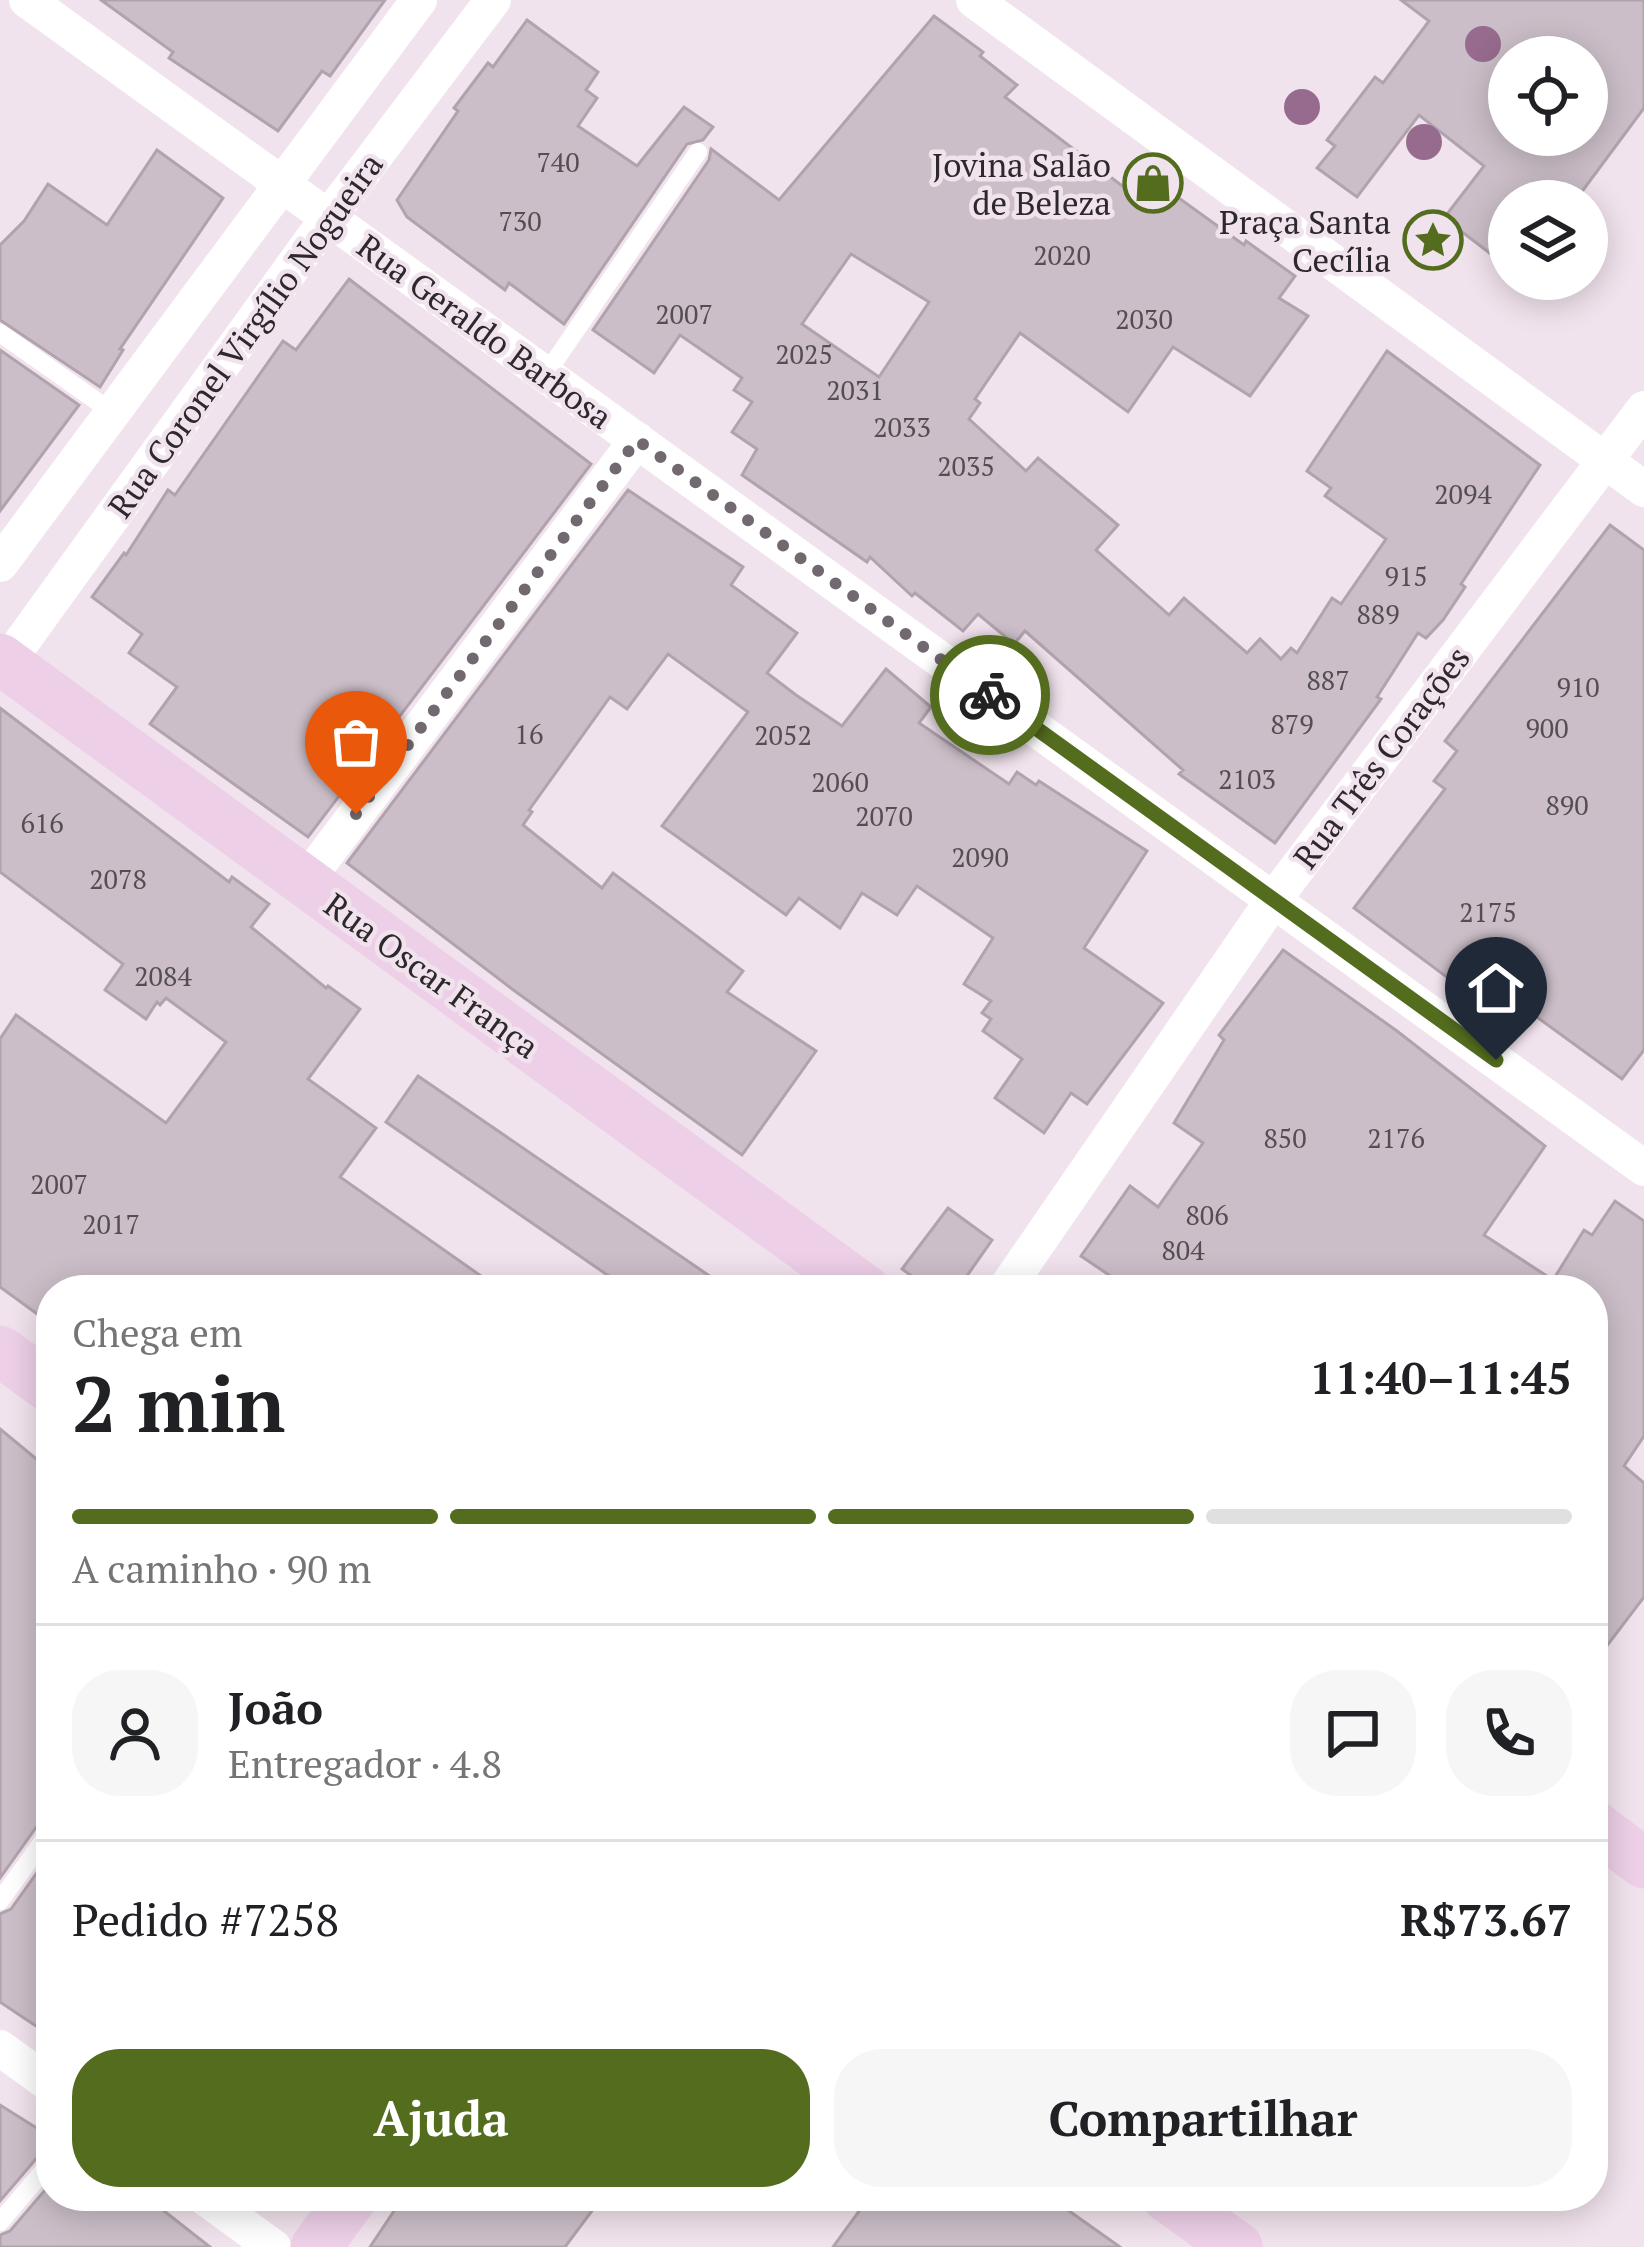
<!DOCTYPE html>
<html lang="pt">
<head>
<meta charset="utf-8">
<style>
	body { margin:0; font-family:"PT Serif",serif; background:#f6f6f6; color:#202124; height:100vh; display:flex; flex-direction:column; font-size:45px; white-space:nowrap }
	* { box-sizing:border-box; margin:0 }
	p { font-size:39px; color:#757577 }
	.icon { flex:none; width:66px; height:66px; fill:none; stroke:currentColor; stroke-width:2; stroke-linecap:round; stroke-linejoin:round }
	.map { position:relative; flex:1; overflow:hidden }
	.sheet { position:absolute; left:36px; top:1275px; width:1572px; height:936px; display:flex; flex-direction:column; background:#fff; border-radius:48px; box-shadow:0 6px 30px #0003 }
	.sheet>* { flex:none }
	.controls { position:absolute; left:1488px; top:36px; display:grid; gap:24px }
	.controls a { display:grid; place-items:center; width:120px; height:120px; border-radius:50%; background:#fff; box-shadow:0 6px 30px #0003; font-size:60px }
	.pin { position:absolute; display:grid; place-items:center; width:102px; height:102px; color:#fff; margin:-123px -51px; border-radius:50% 50% 50% 0; rotate:-45deg; box-shadow:0 0 12px #0007 }
	.pin .icon { rotate:45deg }
	.courier { position:absolute; display:grid; place-items:center; width:120px; height:120px; margin:-60px; border:9px solid #536c1e; border-radius:50%; background:#fff; color:#222; box-shadow:0 3px 15px #0007 }
	.headline em { font-style:normal; font-weight:700 }
	.headline div { display:flex; flex-direction:column-reverse }
	.headline { display:flex; align-items:center; justify-content:space-between; height:204px; padding:0 36px }
	h1 { font-size:78px; font-weight:700; line-height:90px }
	.bar { display:grid; grid-template-columns:repeat(4,1fr); gap:18px 12px; align-content:center; height:144px; padding:0 36px }
	.bar i { height:15px; border-radius:9px; background:#e0e0e0 }
	.bar .active { background:#536c1e }
	.bar p { grid-column:span 4 }
	.line { display:flex; align-items:center; gap:30px; padding:0 36px; border-top:3px solid #e0e0e0 }
	.line div { flex:1 }
	.round { display:grid; place-items:center; flex:none; width:126px; height:126px; border-radius:48px; background:#f6f6f6 }
	.button { display:flex; gap:24px; margin-top:auto; padding:24px 36px }
	.button a { flex:1; height:138px; border-radius:48px; background:#536c1e; color:#fff; font-size:48px; font-weight:700; line-height:138px; text-align:center }
	.button a+a { background:#f6f6f6; color:#202124 }
	.map>svg:first-child { display:block }
	.building { fill:#cbbec8; stroke:#b1a3ad; stroke-width:3; fill-rule:evenodd }
	.lines { fill:none; stroke-linecap:round; stroke-linejoin:round }
	.lane { stroke:#fff; stroke-width:18 }
	.street { stroke:#fff; stroke-width:36 }
	.secondary { stroke:#edcfe7; stroke-width:51 }
	.tree { fill:#966b8e }
	.done { stroke:#726970; stroke-width:12; stroke-dasharray:0 21.6 }
	.route { stroke:#536c1e; stroke-width:15 }
	.labels { text-anchor:middle; dominant-baseline:central; stroke-width:9; stroke-linejoin:round; paint-order:stroke }
	.number-label { font-size:27px; fill:#544e53 }
	.poi-label { font-size:33px; fill:#2d282c; stroke:#f1e3ed; text-anchor:end }
	.street-label { font-size:33px; fill:#2d282c; stroke:#f1e3ed }
</style>
</head>
<body>
<div class="map">
<svg width="1644" height="2247" viewBox="0 0 1644 2247">
	<rect width="100%" height="100%" fill="#f1e3ed"/>
	<g class="building">
		<path d="M101 0H385L330 76 322 71 278 131 169 58 173 52Z"/>
		<path d="M1401 0H1644V108L1575 201H1509V268L1444 218 1484 166 1419 115 1357 197 1317 168 1335 146 1327 140 1375 77 1383 83 1429 21ZM1509 57H1587V135H1509Z"/>
		<path d="M934 16 983 52 980 56 1017 85 1005 97 1150 207 1165 188 1244 245 1246 241 1295 276 1279 298 1308 316 1250 396 1173 347 1128 412 1020 333 975 399 980 403 969 419 1026 471 1038 458 1118 525 1096 550 1169 615 1184 598 1247 653 1260 639 1281 659 1291 648 1297 653 1332 598 1341 604 1386 539 1325 496 1331 488 1307 471 1387 351 1540 465 1461 584 1465 587 1443 620 1426 638 1418 633 1377 697 1381 699 1275 843 1179 774 1183 770 1025 631 1014 644 978 614 963 631 915 593 912 596 870 557 867 562 742 475 757 449 732 432 752 402 734 390 742 378 680 335 654 373 593 330 709 160 711 149 779 200ZM851 254 929 302 879 377 802 324Z"/>
		<path d="M527 20 598 72 586 90 597 98 578 126 637 166 684 107 713 127 703 140 687 144 564 324 509 283 505 290 407 217 397 200 458 111 454 108 488 63 493 67Z"/>
		<path d="M157 150 223 198 120 349 123 350 100 387 0 320V245L24 221 48 184 107 225Z"/>
		<path d="M349 279 591 464 308 837 150 724 177 687 129 653 142 634 92 597 124 553 126 555 168 490 175 495 283 341 296 350Z"/>
		<path d="M0 350 79 405 0 511Z"/>
		<path d="M628 490 743 567 731 585 797 633 767 673 796 695 842 726 886 669 931 707 919 723 1009 784 1017 772 1036 785 1039 781 1147 851 1084 948 1163 1003 1087 1104 1071 1093 1044 1133 995 1098 1022 1059 983 1031 991 1019 982 1013 991 1001 964 984 993 938 917 886 897 915 862 893 840 928 799 898 786 915 662 826 748 712 668 654 627 709 610 697 529 810 532 812 523 825 602 888 613 873 743 971 727 992 816 1051 742 1155 512 989 347 863Z"/>
		<path d="M1610 525 1644 550V1050L1622 1079 1508 996 1495 1013 1354 908 1445 789 1434 781 1457 751 1445 741Z"/>
		<path d="M0 708 229 882 232 877 269 904 251 927 326 988 328 986 360 1009 308 1079 376 1128 340 1177 501 1290H51V1324L0 1287V1039L16 1015 166 1123 226 1042 166 998 160 1005 157 1002 146 1019 105 990 123 964 0 872Z"/>
		<path d="M1283 950 1397 1031 1545 1146 1484 1235 1553 1280 1584 1230 1592 1235 1615 1201 1644 1221V1436L1624 1466 1644 1483V1597L1593 1664V1290H1097L1109 1275 1081 1256 1130 1186 1158 1207 1203 1143 1174 1123 1224 1040 1219 1035Z"/>
		<path d="M418 1076 469 1111 730 1290H629L386 1122Z"/>
		<path d="M948 1208 992 1240 957 1290H931L902 1269Z"/>
		<path d="M0 1429 51 1471V1817L40 1822 0 1878Z"/>
		<path d="M51 1853V2036L0 2002V1914L11 1909Z"/>
		<path d="M0 2105 51 2137V2149L41 2153 0 2201Z"/>
		<path d="M51 2183V2196H145L210 2247H0V2235L10 2231Z"/>
		<path d="M404 2196H603L565 2247H370Z"/>
		<path d="M870 2196H1048L1120 2247H833Z"/>
	</g>
	<g class="lines">
		<g class="lane">
			<path d="M0 333 112 412"/>
			<path d="M546 374 698 152"/>
			<path d="M0 1901 51 1830"/>
			<path d="M0 2222 51 2162"/>
		</g>
		<g class="street">
			<path d="M27 0 1644 1168"/>
			<path d="M974 0 1644 489"/>
			<path d="M0 564 419 0"/>
			<path d="M0 672 328 218 493 0"/>
			<path d="M305 882 637 440"/>
			<path d="M1005 1290 1274 899 1644 409"/>
			<path d="M0 2048 51 2085"/>
			<path d="M203 2196 273 2247"/>
		</g>
		<g class="secondary">
			<path d="M0 659 865 1290"/>
			<path d="M0 1351 51 1388"/>
			<path d="M1593 1825 1644 1863"/>
			<path d="M1166 2196 1237 2247"/>
			<path d="M316 2247 353 2196"/>
		</g>
	</g>
	<g class="tree">
		<circle cx="1483" cy="44" r="18"/>
		<circle cx="1302" cy="107" r="18"/>
		<circle cx="1424" cy="142" r="18"/>
	</g>
	<g class="lines">
		<path class="done" d="M356 814 637 440 990 695"/>
		<path class="route" d="M990 695 1496 1060"/>
	</g>
	<defs>
		<symbol id="shop-ring" viewBox="-11 -11 22 22"><circle r="9.5" fill="#f1e3ed" stroke="#536c1e" stroke-width="1.5"/><path d="M-5-2.5h2.3a2.7 3.5 0 0 1 5.4 0H5L5.5 6h-11ZM-1.5-2.5h3a1.5 2.3 0 0 0-3 0Z" fill="#536c1e"/></symbol>
		<symbol id="sight-ring" viewBox="-11 -11 22 22"><circle r="9.5" fill="#f1e3ed" stroke="#536c1e" stroke-width="1.5"/><path d="M0-6L1.8-2.2L6-1.7L2.9 1.2L3.7 5.4L0 3.3L-3.7 5.4L-2.9 1.2L-6-1.7L-1.8-2.2Z" fill="#536c1e"/></symbol>
	</defs>
	<g fill-rule="evenodd">
		<use href="#shop-ring" x="1120" y="150" width="66" height="66"/>
		<use href="#sight-ring" x="1400" y="207" width="66" height="66"/>
	</g>
	<g class="labels">
		<g class="number-label">
			<text x="558" y="162">740</text>
			<text x="520" y="221">730</text>
			<text x="1062" y="255">2020</text>
			<text x="684" y="314">2007</text>
			<text x="1144" y="319">2030</text>
			<text x="804" y="354">2025</text>
			<text x="855" y="390">2031</text>
			<text x="902" y="427">2033</text>
			<text x="966" y="466">2035</text>
			<text x="1463" y="494">2094</text>
			<text x="1406" y="576">915</text>
			<text x="1378" y="614">889</text>
			<text x="1328" y="680">887</text>
			<text x="1578" y="687">910</text>
			<text x="1292" y="724">879</text>
			<text x="1547" y="728">900</text>
			<text x="529" y="734">16</text>
			<text x="783" y="735">2052</text>
			<text x="1247" y="779">2103</text>
			<text x="840" y="782">2060</text>
			<text x="1567" y="805">890</text>
			<text x="884" y="816">2070</text>
			<text x="42" y="823">616</text>
			<text x="980" y="857">2090</text>
			<text x="118" y="879">2078</text>
			<text x="1488" y="912">2175</text>
			<text x="163" y="976">2084</text>
			<text x="1285" y="1138">850</text>
			<text x="1396" y="1138">2176</text>
			<text x="59" y="1184">2007</text>
			<text x="1207" y="1215">806</text>
			<text x="111" y="1224">2017</text>
			<text x="1183" y="1250">804</text>
		</g>
		<g class="poi-label">
			<text x="1111" y="164">Jovina Salão<tspan x="1111" dy="38">de Beleza</tspan></text>
			<text x="1391" y="221">Praça Santa<tspan x="1391" dy="38">Cecília</tspan></text>
		</g>
		<g class="street-label">
			<text transform="translate(485 331) rotate(36)">Rua Geraldo Barbosa</text>
			<text transform="translate(245 335) rotate(-54)">Rua Coronel Virgílio Nogueira</text>
			<text transform="translate(1381 757) rotate(-53)">Rua Três Corações</text>
			<text transform="translate(432 975) rotate(36)">Rua Oscar França</text>
		</g>
	</g>
</svg>
<div class="controls">
<a><svg class="icon" aria-label="locate" viewBox="0 0 24 24"><circle cx="12" cy="12" r="6"/><path d="M12 2v4M12 18v4M2 12h4M18 12h4"/></svg></a>
<a><svg class="icon" aria-label="layers" viewBox="0 0 24 24"><path d="M12 4l9 5-9 5-9-5zM3 14l9 5 9-5"/></svg></a>
</div>
<div class="pin" style="left:356px;top:814px;background:#ea580c"><svg class="icon" aria-label="bag" viewBox="0 0 24 24"><path d="M5 8h14l-1 12H6zM9 8a3 3 0 0 1 6 0"/></svg></div>
<div class="pin" style="left:1496px;top:1060px;background:#1f2937"><svg class="icon" aria-label="home" viewBox="0 0 24 24"><path d="M3 11l9-7 9 7M6 9v11h12V9"/></svg></div>
<div class="courier" style="left:990px;top:695px"><svg class="icon" aria-label="bike" viewBox="0 0 24 24"><circle cx="6" cy="16" r="4"/><circle cx="18" cy="16" r="4"/><path d="M6 16l4-8h5l3 8M10 8l3 8H6M13 5h3"/></svg></div>
<section class="sheet">
<div class="headline"><div><h1>2 min</h1><p>Chega em</p></div><em>11:40–11:45</em></div>
<div class="bar"><i class="active"></i><i class="active"></i><i class="active"></i><i></i><p>A caminho · 90 m</p></div>
<div class="line" style="height:216px"><a class="round"><svg class="icon" aria-label="person" viewBox="0 0 24 24"><circle cx="12" cy="8" r="4"/><path d="M4 21q1-7 8-7t8 7"/></svg></a><div><b>João</b><p>Entregador · 4.8</p></div><a class="round"><svg class="icon" aria-label="chat" viewBox="0 0 24 24"><path d="M4 5h16v11H9l-5 4z"/></svg></a><a class="round"><svg class="icon" aria-label="phone" viewBox="0 0 24 24"><path d="M5 4h4l2 5-3 2q2 4 5 5l2-3 5 2v4C11 20 4 13 5 4z"/></svg></a></div>
<div class="line" style="height:156px"><div>Pedido #7258</div><b>R$73.67</b></div>
<div class="button"><a>Ajuda</a><a>Compartilhar</a></div>
</section>
</div>
</body>
</html>
